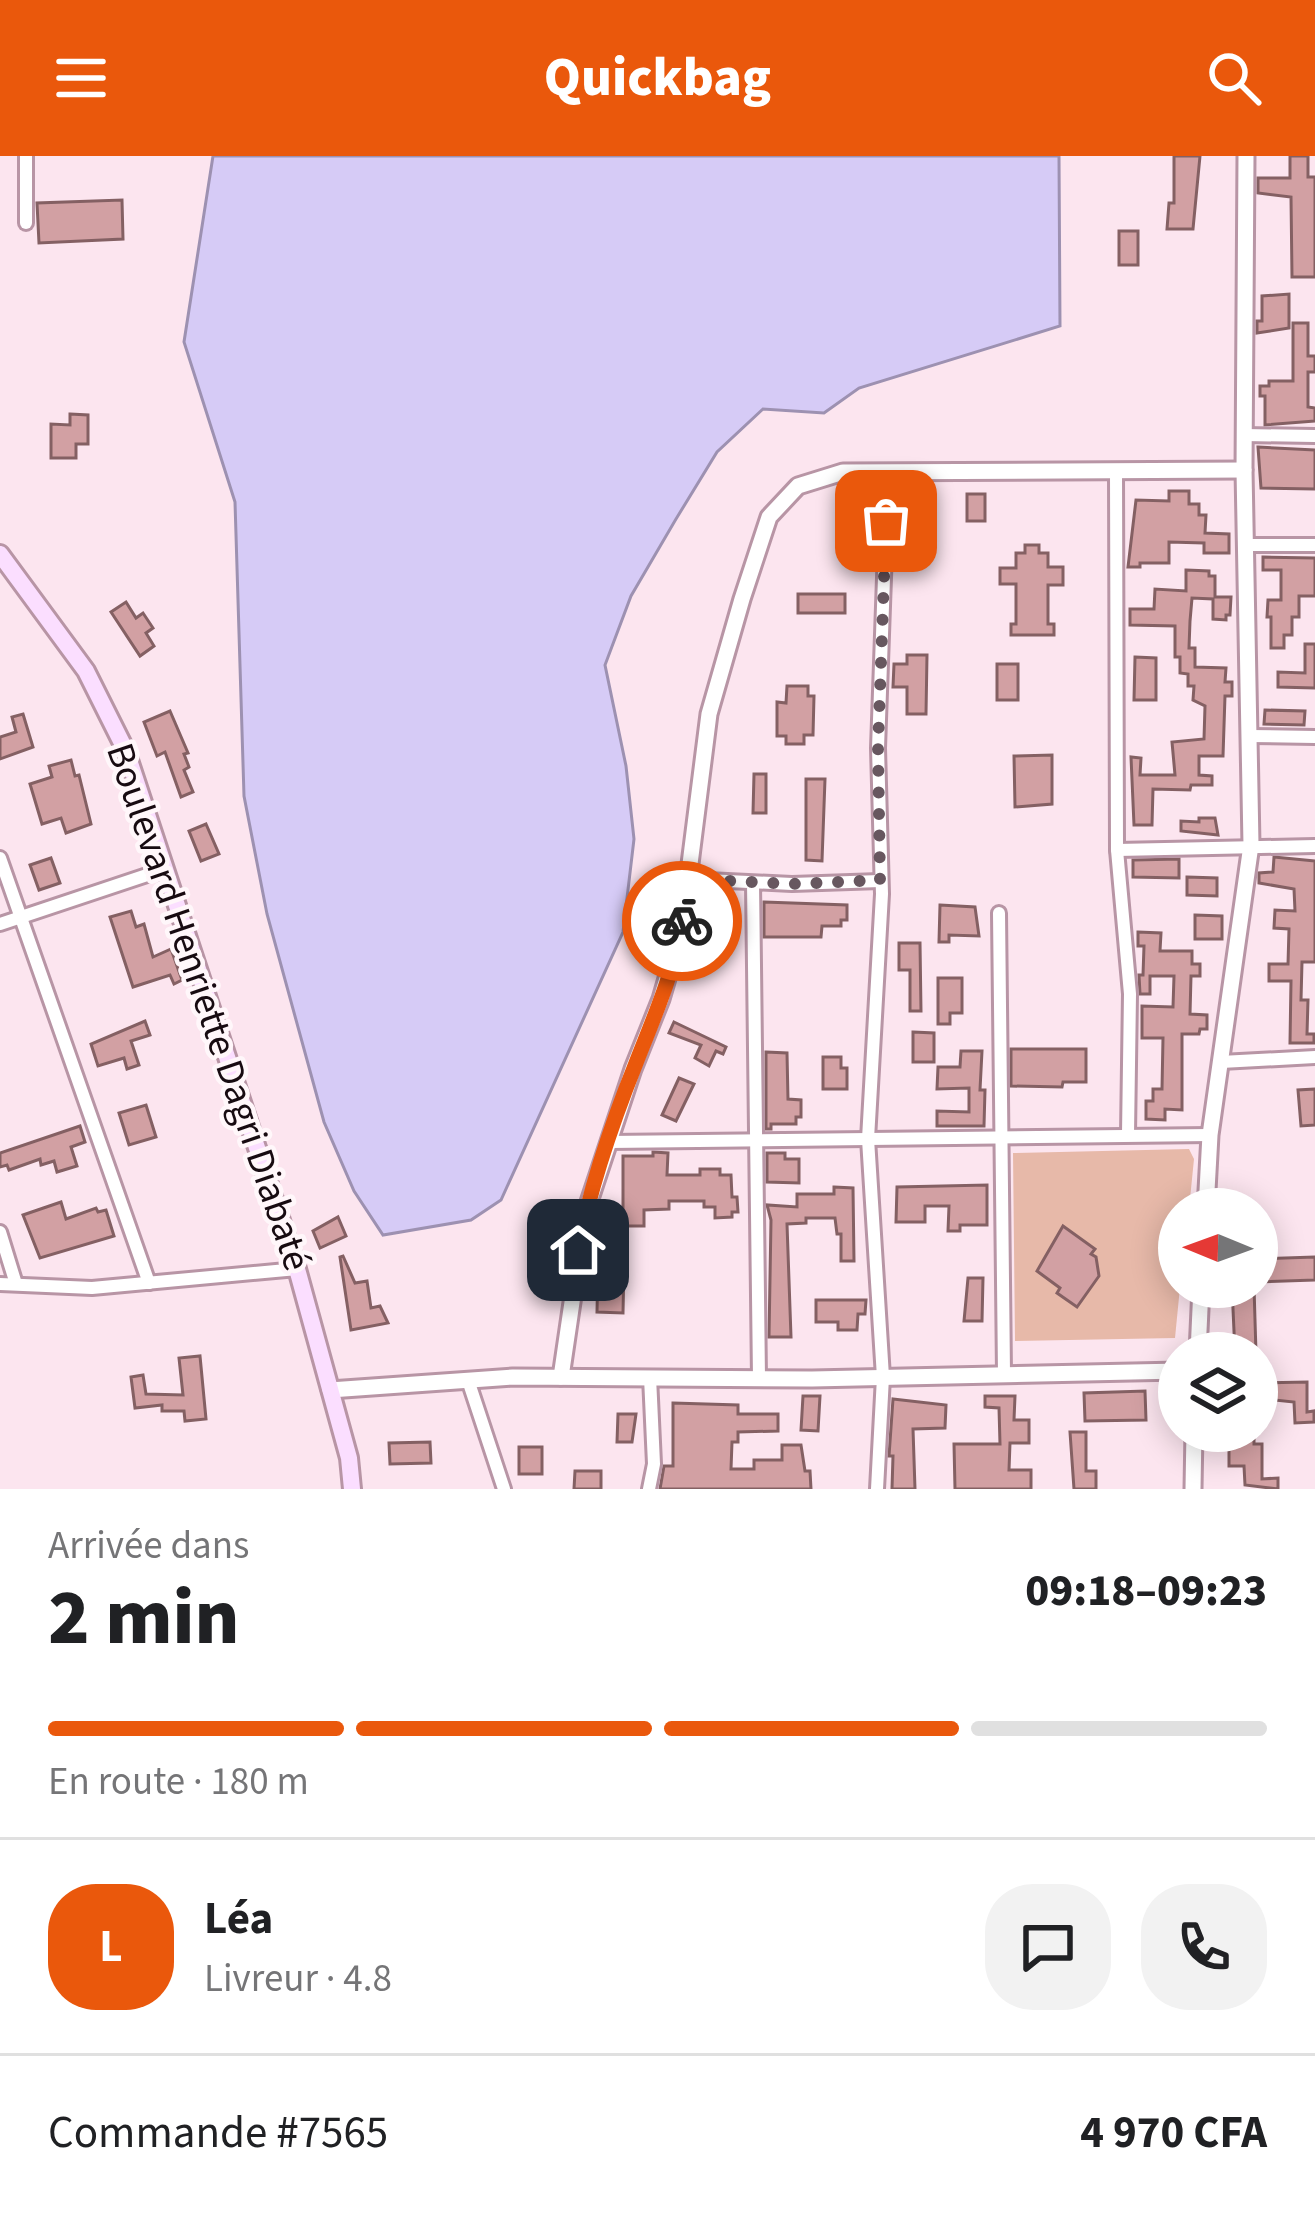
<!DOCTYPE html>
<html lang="fr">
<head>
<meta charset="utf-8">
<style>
	body { margin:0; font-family:"Source Sans 3",sans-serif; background:#f2f2f2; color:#202124; height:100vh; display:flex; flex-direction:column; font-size:45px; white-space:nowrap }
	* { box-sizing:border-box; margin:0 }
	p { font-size:39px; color:#757577 }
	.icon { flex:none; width:66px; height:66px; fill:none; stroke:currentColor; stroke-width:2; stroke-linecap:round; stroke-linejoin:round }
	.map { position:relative; height:1333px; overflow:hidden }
	.details { display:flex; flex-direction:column; background:#fff; flex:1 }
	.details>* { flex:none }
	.needle { width:78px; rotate:271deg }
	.buttons { position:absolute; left:1158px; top:1032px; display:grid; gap:24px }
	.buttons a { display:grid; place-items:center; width:120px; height:120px; border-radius:50%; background:#fff; box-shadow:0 6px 30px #0003; font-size:60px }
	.pin { position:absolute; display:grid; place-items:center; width:102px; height:102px; color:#fff; margin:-51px; border-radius:24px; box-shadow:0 6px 18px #0006 }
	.courier { position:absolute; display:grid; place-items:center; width:120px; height:120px; margin:-60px; border:9px solid #ea580c; border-radius:50%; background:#fff; color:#222; box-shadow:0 3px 15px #0007 }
	.headline em { font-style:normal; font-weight:800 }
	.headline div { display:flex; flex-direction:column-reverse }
	.headline { display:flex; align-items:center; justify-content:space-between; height:204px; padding:0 48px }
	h1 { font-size:78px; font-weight:800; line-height:90px }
	.bar { display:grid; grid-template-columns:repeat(4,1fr); gap:18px 12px; align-content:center; height:144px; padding:0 48px }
	.bar i { height:15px; border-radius:9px; background:#e0e0e0 }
	.bar .on { background:#ea580c }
	.bar p { grid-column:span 4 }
	.line { display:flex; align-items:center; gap:30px; padding:0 48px; border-top:3px solid #e0e0e0 }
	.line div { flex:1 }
	.round { display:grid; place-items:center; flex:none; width:126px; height:126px; border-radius:48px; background:#f2f2f2 }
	header { display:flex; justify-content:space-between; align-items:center; height:156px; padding:0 48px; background:#ea580c; color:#fff; font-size:54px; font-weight:800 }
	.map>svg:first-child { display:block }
	.green { fill:#e7b9a9 }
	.water { fill:#d6cbf6; stroke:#9d91b1; stroke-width:3 }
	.building { fill:#d2a0a3; stroke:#846063; stroke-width:3 }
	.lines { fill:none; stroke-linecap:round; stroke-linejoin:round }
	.minor-casing { stroke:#b895a5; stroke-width:18 }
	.tertiary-casing { stroke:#b895a5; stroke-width:21 }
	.secondary-casing { stroke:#b895a5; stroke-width:22 }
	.minor { stroke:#fff; stroke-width:12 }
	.tertiary { stroke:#fff; stroke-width:15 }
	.secondary { stroke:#fbdeff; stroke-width:16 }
	.done { stroke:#67575f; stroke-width:12; stroke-dasharray:0 21.6 }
	.route { stroke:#ea580c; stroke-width:15 }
	.labels { text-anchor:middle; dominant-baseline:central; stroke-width:9; stroke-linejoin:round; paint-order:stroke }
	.street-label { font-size:39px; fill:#170b11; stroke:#fff7fa }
</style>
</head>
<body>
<header><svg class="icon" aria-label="menu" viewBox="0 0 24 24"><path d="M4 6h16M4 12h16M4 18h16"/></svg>Quickbag<svg class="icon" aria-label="search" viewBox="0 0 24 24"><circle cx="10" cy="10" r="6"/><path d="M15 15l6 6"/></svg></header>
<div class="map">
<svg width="1315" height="1333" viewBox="0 0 1315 1333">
	<rect width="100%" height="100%" fill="#fce5ef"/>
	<path class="green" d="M1189 993 1194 1003 1189 1053H1179L1180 1131 1175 1182 1015 1185 1013 997Z"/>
	<path class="water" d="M213 0H1059L1060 170 859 232 824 257 763 253 717 296 676 363 631 440 605 509 626 610 634 683 623 776 501 1044 471 1064 383 1079 354 1035 324 966 267 758 244 640 235 346 184 186Z"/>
	<g class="building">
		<path d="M1174 0H1200L1193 73H1167L1169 47H1174Z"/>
		<path d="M1290 0H1308V21H1315V121H1292L1291 41 1258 37V22H1290Z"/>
		<path d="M122 44 123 83 39 87 37 47Z"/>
		<rect x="1119" y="75" width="19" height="34"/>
		<path d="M1289 138V172L1257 177V165H1262V140Z"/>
		<path d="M1293 167H1308V200H1315V216H1308V251L1315 252V265L1265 269V240H1260V230H1269V225H1293Z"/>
		<path d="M70 258 88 259V288H76V302H51V268L70 269Z"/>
		<path d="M1258 291 1315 294V333L1261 332Z"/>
		<path d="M1169 335H1189V348H1199V359H1206L1205 377 1229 378V397H1204V387L1169 386V407H1140V411H1128L1136 344 1169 345Z"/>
		<rect x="967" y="338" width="18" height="27"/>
		<path d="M1025 389H1039V397H1048V411H1063V429H1048V468H1054V479H1011V468H1016V428H1000V412H1016V397H1025Z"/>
		<path d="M1263 401 1315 402V440H1299V461H1292V479H1284V492H1271V461H1267L1268 444H1281V414H1263Z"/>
		<path d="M1186 414 1209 415V420H1215V441H1231L1230 459H1226V464L1213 463V443L1192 442 1190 465 1189 492H1195V511L1226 512 1225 526H1232V540H1225L1223 600H1199V619L1212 620V629H1191L1190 634 1153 633 1152 669H1134L1131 601 1141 602 1140 619H1175L1172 586 1204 583 1205 550 1193 544 1194 530H1188V518L1180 517V501H1175V470L1130 469V453H1154L1155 433 1186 435Z"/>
		<rect x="798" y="438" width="47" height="19"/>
		<path d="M126 446 136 462 143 457 153 472 146 477 154 490 140 500 111 456Z"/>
		<path d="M1305 488H1315V532L1278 531V516L1305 517Z"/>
		<path d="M907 499H927L926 558H907V531H893L894 508H907Z"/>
		<path d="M1135 501 1156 502V544H1134Z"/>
		<rect x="997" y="508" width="21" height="36"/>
		<path d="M787 530H808V540H814L813 579H804V588H786V580H777V546L786 547Z"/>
		<path d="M1265 554 1305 555 1304 569 1264 568Z"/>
		<path d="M170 555 188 597 184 598 189 611 184 614 193 636 181 641 165 596 157 600 144 566Z"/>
		<path d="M23 558 33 591 0 603V581L16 576 12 561Z"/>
		<path d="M1052 599V648L1015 651 1014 600Z"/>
		<path d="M71 604 75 620 79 619 91 668 66 677 61 662 42 668 30 628 52 621 49 610Z"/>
		<path d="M754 618H766V657H753Z"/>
		<path d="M806 623H825L822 705 806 704Z"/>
		<path d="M1199 662H1215L1218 679 1181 675V665L1199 666Z"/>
		<path d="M206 668 219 698 201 705 189 675Z"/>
		<path d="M1274 701 1315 705V806H1302L1301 844H1308L1307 878H1314V887H1290L1291 825H1269V808H1288L1289 773 1274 772 1275 754 1295 755 1294 733 1259 727V717L1273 716Z"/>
		<path d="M51 702 60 727 39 734 30 709Z"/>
		<path d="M1179 703V722L1133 721V704Z"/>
		<path d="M1187 721 1217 722V740L1187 739Z"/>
		<path d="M764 746 847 749V764H841V770H822L821 781H764Z"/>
		<path d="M940 749 975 751 979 780 949 779V786H939Z"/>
		<path d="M131 755 136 771 144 768 153 801 171 793 182 824 174 828 170 819 133 831 110 761Z"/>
		<path d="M1195 759 1222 760V783H1195Z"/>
		<path d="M1138 776 1161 777 1160 795H1192V808H1200V820H1191L1190 858 1207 859V873H1200L1199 878H1182V954L1165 953V964L1146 963V945H1153V933H1162L1163 882H1142V850L1173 851 1174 820H1150V838H1140L1139 819H1143L1144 790H1138Z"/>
		<path d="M899 787H920L921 855H910V814H899Z"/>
		<path d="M938 822H962V857H950V868H938Z"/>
		<path d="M145 865 150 879 131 885 139 909 127 913 124 902 98 910 91 888Z"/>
		<path d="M674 866 726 891 723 898 716 895 709 910 695 902 701 889 669 877Z"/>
		<path d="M913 876 934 877V906H913Z"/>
		<path d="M1011 893H1086V926H1063L1062 931 1011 930Z"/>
		<path d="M961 895H982L980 934H985L984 970H937V955L969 956V932L937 933 938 911H960Z"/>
		<path d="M766 896 787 897 788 943 801 944V961H796V968H771V973H766Z"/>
		<path d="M823 901H841V912H847V933H823Z"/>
		<path d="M679 922 694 928 676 965 662 959Z"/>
		<path d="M1315 933V969L1301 970 1298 934Z"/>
		<path d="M146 949 156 981 129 989 119 957Z"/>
		<path d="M80 970 85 986 71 991 77 1010 57 1016 54 1005 41 1009 40 1003 9 1014 7 1009 0 1011V997Z"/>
		<path d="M653 996 668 997 667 1019H700V1013H720V1019H731L732 1041H737L738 1056H732V1061L715 1062V1051H704V1045H669V1053L644 1054V1070H623V1000H653Z"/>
		<path d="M767 997H785V1003H799V1027L767 1026Z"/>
		<path d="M987 1029V1069H960V1075H948L949 1050H925V1066H896L897 1031Z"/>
		<path d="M834 1031 853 1032 854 1105H841V1078H837L835 1062H806V1067L787 1068 791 1181H769L771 1064 767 1049 797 1051V1038H834Z"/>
		<path d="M61 1046 66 1063 96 1052 98 1056 106 1054 114 1080 40 1102 23 1059Z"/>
		<path d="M338 1061 346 1080 320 1092 313 1075Z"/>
		<path d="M1063 1070 1095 1093 1091 1098 1096 1101 1099 1120 1077 1151 1057 1137 1060 1132 1037 1115Z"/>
		<path d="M343 1100 355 1127 367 1125 371 1152 380 1150 388 1167 351 1174 340 1101Z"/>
		<path d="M1315 1101V1124L1258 1126 1257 1103Z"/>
		<path d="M598 1107 624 1108 623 1157 597 1156Z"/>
		<path d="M968 1122H983L982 1165H964Z"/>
		<path d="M1232 1131H1254L1256 1197H1235Z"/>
		<path d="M816 1144H866L865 1158H858L857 1174H838V1166H816Z"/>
		<path d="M200 1200 206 1263 185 1265 184 1255H162V1249L135 1252 131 1221 143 1219 146 1238 183 1239 179 1202Z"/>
		<path d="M1307 1226V1256L1314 1255V1266L1295 1267 1294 1246 1257 1242V1227Z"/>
		<path d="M1145 1235 1146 1264 1085 1265 1084 1237Z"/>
		<path d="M803 1240H820L818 1275 801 1274Z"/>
		<path d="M985 1240H1015L1014 1264H1029V1287H1010L1009 1314H1031V1333H955L954 1288H1000L999 1252 985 1251Z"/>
		<path d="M893 1243 946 1249 945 1272 913 1273 915 1333H892L893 1300H889Z"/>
		<path d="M673 1247 738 1249V1258H778V1275L738 1276V1286H732L731 1313H754V1304H782V1289H801L805 1315H810L811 1333H660L664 1310H673Z"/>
		<path d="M618 1258H636L632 1286H617Z"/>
		<path d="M1229 1275H1254V1288H1262V1323L1278 1322V1333L1245 1329 1244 1310H1229Z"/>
		<path d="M1070 1276H1086V1315H1096V1333H1074Z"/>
		<path d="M430 1286 431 1307 390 1308 389 1287Z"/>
		<rect x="519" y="1291" width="23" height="27"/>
		<path d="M575 1315H601V1333H574Z"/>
	</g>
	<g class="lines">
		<defs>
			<g id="minor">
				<path d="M26 0V67"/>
				<path d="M1244 279 1315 280"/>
				<path d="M1116 314 1117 694 1130 838 1128 978"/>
				<path d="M1246 389H1315"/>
				<path d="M1249 580 1315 581"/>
				<path d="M1117 694 1315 690"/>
				<path d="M0 702 149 1127"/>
				<path d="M686 723 792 728 880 725"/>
				<path d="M753 727 759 1222"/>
				<path d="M999 757 1004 1217"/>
				<path d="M0 768 165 713"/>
				<path d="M1221 906 1315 901"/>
				<path d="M609 986 1210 979"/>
				<path d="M0 1076 16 1128"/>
				<path d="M0 1128 92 1132 297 1113"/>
				<path d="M468 1224 504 1333"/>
				<path d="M649 1333 654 1308 650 1221"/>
				<path d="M877 1333 883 1221 868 983 882 738 878 592 886 365 892 329 905 315"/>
			</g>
			<g id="tertiary">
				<path d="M1206 1053 1210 979 1251 689 1244 314 1246 0"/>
				<path d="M1198 1197 1201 1131"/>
				<path d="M561 1221 585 1058 633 913 661 843 682 771 709 558 742 443 769 361 798 330 843 316 1244 314"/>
				<path d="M330 1234 513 1221 812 1223 1179 1215"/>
				<path d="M1193 1333 1194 1275"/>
			</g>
			<path id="secondary" d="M0 398 86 515 126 595 297 1113 349 1302 352 1333"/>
		</defs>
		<use href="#minor" class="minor-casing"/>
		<use href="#tertiary" class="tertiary-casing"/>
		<use href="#secondary" class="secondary-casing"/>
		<use href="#minor" class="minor"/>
		<use href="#tertiary" class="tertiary"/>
		<use href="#secondary" class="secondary"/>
	</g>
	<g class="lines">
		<path class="done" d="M682 765 686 723 792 728 880 724 878 592 886 365"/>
		<path class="route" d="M578 1094C590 1031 612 967 636 907 654 861 675 814 682 765"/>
	</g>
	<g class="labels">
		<g class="street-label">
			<text transform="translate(208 851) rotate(71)">Boulevard Henriette Dagri Diabaté</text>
		</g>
	</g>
</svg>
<div class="buttons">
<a><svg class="needle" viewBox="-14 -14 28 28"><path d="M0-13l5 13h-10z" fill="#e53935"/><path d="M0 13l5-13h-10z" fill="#757577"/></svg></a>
<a><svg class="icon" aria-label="layers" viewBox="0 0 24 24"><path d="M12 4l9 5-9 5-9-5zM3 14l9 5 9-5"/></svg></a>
</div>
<div class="pin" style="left:886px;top:365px;background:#ea580c"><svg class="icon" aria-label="bag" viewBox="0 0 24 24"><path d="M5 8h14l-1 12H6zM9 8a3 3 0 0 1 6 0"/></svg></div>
<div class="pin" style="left:578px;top:1094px;background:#1f2937"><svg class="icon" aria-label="home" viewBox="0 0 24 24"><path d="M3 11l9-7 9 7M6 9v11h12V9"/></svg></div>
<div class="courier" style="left:682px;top:765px"><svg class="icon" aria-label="bike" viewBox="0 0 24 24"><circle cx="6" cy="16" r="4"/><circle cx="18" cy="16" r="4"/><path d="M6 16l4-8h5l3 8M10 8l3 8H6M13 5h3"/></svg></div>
</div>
<section class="details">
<div class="headline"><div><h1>2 min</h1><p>Arrivée dans</p></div><em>09:18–09:23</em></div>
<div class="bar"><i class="on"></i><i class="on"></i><i class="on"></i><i></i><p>En route · 180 m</p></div>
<div class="line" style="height:216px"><b class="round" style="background:#ea580c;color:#fff">L</b><div><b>Léa</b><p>Livreur · 4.8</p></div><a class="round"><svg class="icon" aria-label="chat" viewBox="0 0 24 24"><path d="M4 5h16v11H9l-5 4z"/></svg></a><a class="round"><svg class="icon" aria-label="phone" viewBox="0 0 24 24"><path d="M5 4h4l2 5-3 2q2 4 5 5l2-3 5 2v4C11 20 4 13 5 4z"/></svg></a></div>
<div class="line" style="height:156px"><div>Commande #7565</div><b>4 970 CFA</b></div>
</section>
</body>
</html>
